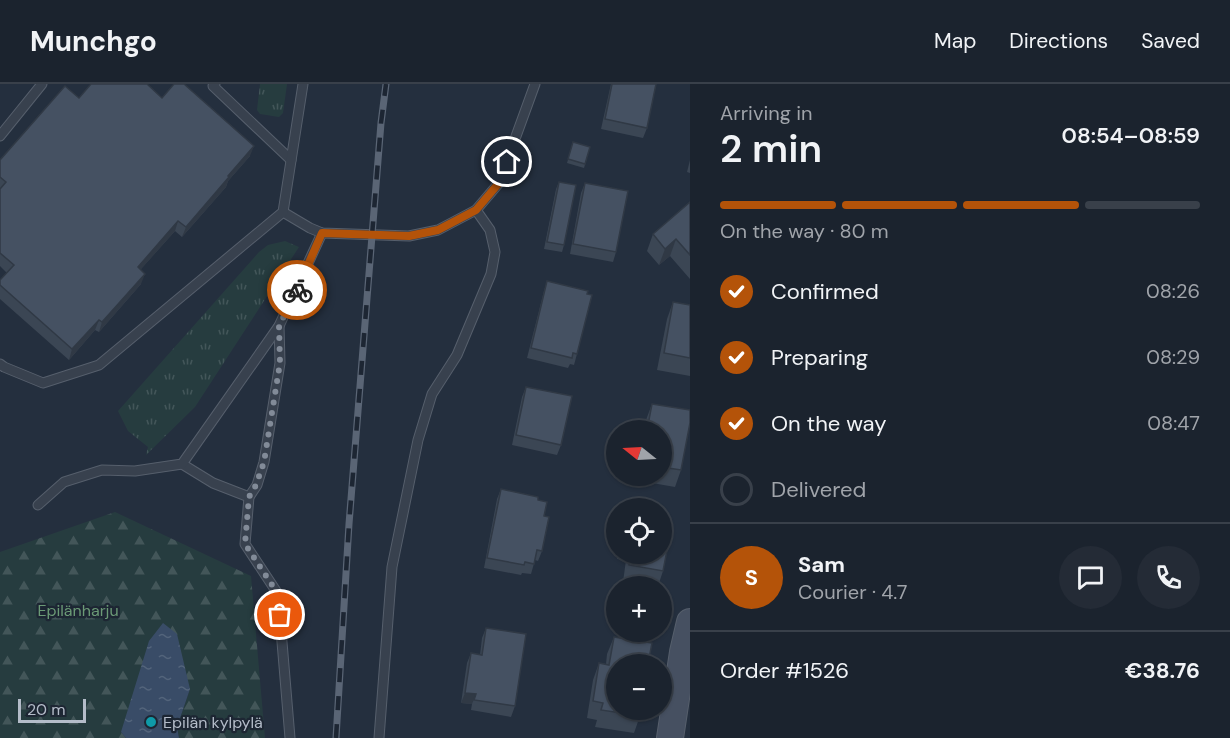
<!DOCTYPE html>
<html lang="en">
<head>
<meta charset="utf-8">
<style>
	body { margin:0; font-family:"DM Sans",sans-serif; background:#242b36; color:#f1f3f6; height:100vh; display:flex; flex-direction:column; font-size:22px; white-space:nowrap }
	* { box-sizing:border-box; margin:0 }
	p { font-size:20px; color:#a0a4aa }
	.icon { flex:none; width:33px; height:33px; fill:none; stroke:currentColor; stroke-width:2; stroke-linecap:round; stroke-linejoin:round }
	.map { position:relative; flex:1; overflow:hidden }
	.sheet { display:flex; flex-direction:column; background:#1b232e; width:540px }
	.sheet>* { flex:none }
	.needle { width:39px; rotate:288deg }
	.buttons { position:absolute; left:606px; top:336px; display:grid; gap:12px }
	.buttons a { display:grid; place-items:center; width:66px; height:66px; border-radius:50%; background:#1b232e; box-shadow:0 2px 4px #0004,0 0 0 2px #39404a; font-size:30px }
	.scale { position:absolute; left:18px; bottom:15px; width:68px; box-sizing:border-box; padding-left:6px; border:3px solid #b4bcc9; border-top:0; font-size:16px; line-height:21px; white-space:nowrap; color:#b4bcc9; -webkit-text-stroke:4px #1d2633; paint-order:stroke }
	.pin { position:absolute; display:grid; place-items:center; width:51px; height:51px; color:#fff; margin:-26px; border:3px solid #fff; border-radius:50%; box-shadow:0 2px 6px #0007 }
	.courier { position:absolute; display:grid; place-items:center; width:60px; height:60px; margin:-30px; border:4px solid #b45309; border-radius:50%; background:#fff; color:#222; box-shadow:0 2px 8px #0007 }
	.summary em { font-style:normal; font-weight:600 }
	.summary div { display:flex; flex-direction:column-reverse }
	.summary { display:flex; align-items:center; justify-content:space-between; height:102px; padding:0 30px }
	h1 { font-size:39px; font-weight:600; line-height:45px }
	.bar { display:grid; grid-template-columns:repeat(4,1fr); gap:9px 6px; align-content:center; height:72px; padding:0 30px }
	.bar i { height:8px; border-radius:4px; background:#39404a }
	.bar .active { background:#b45309 }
	.bar p { grid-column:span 4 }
	.line { display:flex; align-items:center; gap:15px; padding:0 30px; border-top:2px solid #39404a }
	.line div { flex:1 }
	.round { display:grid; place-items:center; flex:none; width:63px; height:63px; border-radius:32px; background:#242b36 }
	ol { padding:0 30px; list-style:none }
	li { display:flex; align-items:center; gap:18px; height:66px }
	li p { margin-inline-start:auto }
	li .icon { padding:6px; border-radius:50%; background:#b45309; color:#fff; stroke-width:4 }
	li:last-child { color:#a0a4aa }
	li i { width:33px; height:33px; border:3px solid #39404a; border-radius:50% }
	header { display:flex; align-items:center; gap:36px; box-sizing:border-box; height:84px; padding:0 30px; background:#1b232e; border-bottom:2px solid #39404a }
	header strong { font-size:28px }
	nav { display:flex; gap:33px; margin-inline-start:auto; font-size:21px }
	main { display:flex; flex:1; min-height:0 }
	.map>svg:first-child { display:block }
	.grass { fill:url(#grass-tufts) }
	.forest { fill:url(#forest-firs) }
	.water { fill:url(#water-ripples) }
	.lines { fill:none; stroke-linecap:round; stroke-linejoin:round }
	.service-casing { stroke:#565f6c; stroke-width:11 }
	.secondary-casing { stroke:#565f6c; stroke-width:28 }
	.service { stroke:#38414e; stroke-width:9 }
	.secondary { stroke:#465061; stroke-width:26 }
	.rail-casing { stroke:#5a6575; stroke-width:7 }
	.rail { stroke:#1d2633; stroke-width:4.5; stroke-dasharray:14; stroke-linecap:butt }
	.wall { fill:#3b4654 }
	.shaded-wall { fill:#303945 }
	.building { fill:#455162; stroke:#303945; stroke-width:1.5 }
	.done { stroke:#828b98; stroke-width:6; stroke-dasharray:0 10.8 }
	.route { stroke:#b45309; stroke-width:8 }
	.culture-dot { fill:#0f9aa8; stroke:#1d2633; stroke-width:2 }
	.labels { text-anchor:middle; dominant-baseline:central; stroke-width:4.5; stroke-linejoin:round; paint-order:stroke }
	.park-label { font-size:16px; fill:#6b9a76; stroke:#1d2633 }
	.poi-label { font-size:16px; fill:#b4bcc9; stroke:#1d2633; text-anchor:start }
</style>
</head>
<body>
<header>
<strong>Munchgo</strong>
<nav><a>Map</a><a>Directions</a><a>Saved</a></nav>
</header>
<main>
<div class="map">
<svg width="690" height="654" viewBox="0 0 690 654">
	<defs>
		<pattern id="grass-tufts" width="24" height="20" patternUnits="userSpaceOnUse" patternTransform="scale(1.5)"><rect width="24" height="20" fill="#263c3f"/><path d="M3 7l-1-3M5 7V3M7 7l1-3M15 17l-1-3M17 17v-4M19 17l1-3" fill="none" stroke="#435659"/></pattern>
		<pattern id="forest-firs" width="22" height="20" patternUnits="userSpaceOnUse" patternTransform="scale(1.5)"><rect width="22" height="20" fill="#263c3f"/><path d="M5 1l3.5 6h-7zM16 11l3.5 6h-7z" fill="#435659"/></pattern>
		<pattern id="water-ripples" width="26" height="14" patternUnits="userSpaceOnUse" patternTransform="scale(1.5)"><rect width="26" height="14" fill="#394c67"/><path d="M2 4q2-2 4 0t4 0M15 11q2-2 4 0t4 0" fill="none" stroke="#53647b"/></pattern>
	</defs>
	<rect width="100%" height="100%" fill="#242f3e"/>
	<g class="grass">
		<path d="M260 0H287L283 29 279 33 260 30 257 26Z"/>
		<path d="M285 157 299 163 195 323 146 371 148 363 128 347 118 327 259 168 268 161Z"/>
	</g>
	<path class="forest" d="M115 428 251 492 265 654H179L177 643 190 605 121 648 126 654H0V468Z"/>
	<path class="water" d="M163 539 177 550 190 605 177 643 179 654H126L121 648 149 557Z"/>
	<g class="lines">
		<defs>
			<g id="service">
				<path d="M215 0 213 2 291 76"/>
				<path d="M0 52 42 0"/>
				<path d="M283 128 310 144 322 149 409 152 438 146 476 126 499 99 535 0"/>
				<path d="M0 280 4 283 43 299 99 281 283 128 303 0"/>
				<path d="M182 380 213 399 249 413 257 401 264 378 280 279 279 242"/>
				<path d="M249 413 245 460 278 510 290 654"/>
				<path d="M38 421 64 398 102 386 135 387 182 380 279 242 322 149"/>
				<path d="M379 654 392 483 418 356 432 310 457 271 491 190 495 168 490 146 476 126"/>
			</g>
			<path id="secondary" d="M670 654 683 568 690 538"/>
		</defs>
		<use href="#service" class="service-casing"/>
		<use href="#secondary" class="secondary-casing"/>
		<use href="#service" class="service"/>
		<use href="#secondary" class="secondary"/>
		<defs>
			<path id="rail" d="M336 654 349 440 381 39 386 0"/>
		</defs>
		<use href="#rail" class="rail-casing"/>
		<use href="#rail" class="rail"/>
	</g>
	<g class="wall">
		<path d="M611 0H656L647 44 643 54 601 45Z"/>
		<path d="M79 14H162L250 72 228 97 226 103 182 153 175 147 140 186 141 200 99 248 95 246 69 276 0 215V196L7 189 0 182V76Z"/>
		<path d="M573 58 590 63 584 84 567 79Z"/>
		<path d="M690 76V89L687 88Z"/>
		<path d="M559 98 564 161 562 168 544 165 556 105Z"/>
		<path d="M585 99 616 168 613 178 570 170 581 109Z"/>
		<path d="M690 118V195L670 172 659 181 647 167 653 150Z"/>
		<path d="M547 197 577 270 574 281 570 280 568 284 527 274 544 207Z"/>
		<path d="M673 218 690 221V292L657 286 667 235Z"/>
		<path d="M526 303 561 361 557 371 512 361 522 313Z"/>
		<path d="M652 320 681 386 675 403 635 396 636 392H662V346H644L646 336Z"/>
		<path d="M501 405 538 416 544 432 542 467 538 477 535 476 531 490 522 489 521 491 484 484 497 415Z"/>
		<path d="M618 470H662L663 487 658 502H649L623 498 626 476 617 475Z"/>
		<path d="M486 544 515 622 511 633 471 626 472 620 461 619 467 579 471 569 480 571 482 554Z"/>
		<path d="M614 553 640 632 634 649 595 643 597 636 587 634 593 596 599 579 606 580 607 570Z"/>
	</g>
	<g class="shaded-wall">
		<path d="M254 62 250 72 228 97 226 103 182 153 186 143 228 92Z"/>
		<path d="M178 137 175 147 134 193 138 183Z"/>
		<path d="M676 155 670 172 659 181 665 165Z"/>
		<path d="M145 190 141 200 99 248 102 238Z"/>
		<path d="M99 236 95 246 69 276 72 265Z"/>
		<path d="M465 609 476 610 472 620 461 619Z"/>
	</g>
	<g class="building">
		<path d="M91 0H147L162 14 174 0H184L254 62 228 92 229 93 186 143 178 137 138 183 145 190 102 238 99 236 72 265 0 201V196L14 181 0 169V105L6 98 0 93V76L65 2 79 14Z"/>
		<path d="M612 0H656L647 44 605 35Z"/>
		<path d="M573 58 590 63 585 80 568 75Z"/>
		<path d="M559 98 576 101 564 161 547 158Z"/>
		<path d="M585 99 628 107 616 168 573 160Z"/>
		<path d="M690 118V171L676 155 665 165 653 150Z"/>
		<path d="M547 197 588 207 587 210 592 211 577 270 573 269 572 274 531 264Z"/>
		<path d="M673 218 690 221V274L664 269Z"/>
		<path d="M526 303 572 312 561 361 516 351Z"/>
		<path d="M652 320 690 326V339L681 386 662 383V346H647Z"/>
		<path d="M501 405 538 413V416L547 418 544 432 549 433 542 467 537 466 534 480 525 478 524 481 487 474Z"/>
		<path d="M662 439 672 441 663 487 629 481 631 470H662Z"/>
		<path d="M486 544 526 550 515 622 474 616 476 610 465 609 471 569 482 571Z"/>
		<path d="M614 553 652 559 648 580H616V626H641L640 632 601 626 603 619 593 617 599 579 609 581Z"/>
	</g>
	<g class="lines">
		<path class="done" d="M280 531 278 510 245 460 249 413 256 401 264 378 280 279 279 242 297 206"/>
		<path class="route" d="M297 206 322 149 409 152 438 146 476 126 499 99 507 78"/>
	</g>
	<circle class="culture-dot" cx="151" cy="638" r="6"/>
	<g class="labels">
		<g class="park-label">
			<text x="78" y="526">Epilänharju</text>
		</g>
		<g class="poi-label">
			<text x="163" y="638">Epilän kylpylä</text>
		</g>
	</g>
</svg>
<div class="buttons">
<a><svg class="needle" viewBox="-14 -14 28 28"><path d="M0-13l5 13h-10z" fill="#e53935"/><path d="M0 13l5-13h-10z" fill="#a0a4aa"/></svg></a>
<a><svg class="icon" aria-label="locate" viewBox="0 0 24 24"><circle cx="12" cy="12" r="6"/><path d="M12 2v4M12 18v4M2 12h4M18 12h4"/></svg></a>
<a>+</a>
<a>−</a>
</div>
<div class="scale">20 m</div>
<div class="pin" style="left:280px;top:531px;background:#ea580c"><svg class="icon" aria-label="bag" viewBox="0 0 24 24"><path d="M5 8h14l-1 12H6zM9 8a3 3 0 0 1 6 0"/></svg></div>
<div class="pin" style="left:507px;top:78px;background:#1f2937"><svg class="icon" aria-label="home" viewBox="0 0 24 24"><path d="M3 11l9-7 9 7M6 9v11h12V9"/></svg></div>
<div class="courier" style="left:297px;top:206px"><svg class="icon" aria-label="bike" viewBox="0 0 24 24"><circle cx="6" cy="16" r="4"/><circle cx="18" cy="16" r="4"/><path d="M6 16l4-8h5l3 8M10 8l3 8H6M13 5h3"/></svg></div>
</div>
<section class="sheet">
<div class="summary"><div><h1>2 min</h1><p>Arriving in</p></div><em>08:54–08:59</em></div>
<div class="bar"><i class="active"></i><i class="active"></i><i class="active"></i><i></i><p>On the way · 80 m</p></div>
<ol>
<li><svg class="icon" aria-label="check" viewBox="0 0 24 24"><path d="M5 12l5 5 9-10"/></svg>Confirmed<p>08:26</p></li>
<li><svg class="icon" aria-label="check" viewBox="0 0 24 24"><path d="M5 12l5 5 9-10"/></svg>Preparing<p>08:29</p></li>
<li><svg class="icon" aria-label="check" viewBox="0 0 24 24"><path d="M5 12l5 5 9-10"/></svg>On the way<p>08:47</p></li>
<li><i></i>Delivered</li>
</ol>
<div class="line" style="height:108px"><b class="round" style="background:#b45309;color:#fff">S</b><div><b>Sam</b><p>Courier · 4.7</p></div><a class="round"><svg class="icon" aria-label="chat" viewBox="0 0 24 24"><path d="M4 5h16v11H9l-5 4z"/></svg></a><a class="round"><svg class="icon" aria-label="phone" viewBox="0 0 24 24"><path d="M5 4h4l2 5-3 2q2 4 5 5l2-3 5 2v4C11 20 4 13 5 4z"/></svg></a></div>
<div class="line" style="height:78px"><div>Order #1526</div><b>€38.76</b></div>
</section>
</main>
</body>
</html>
